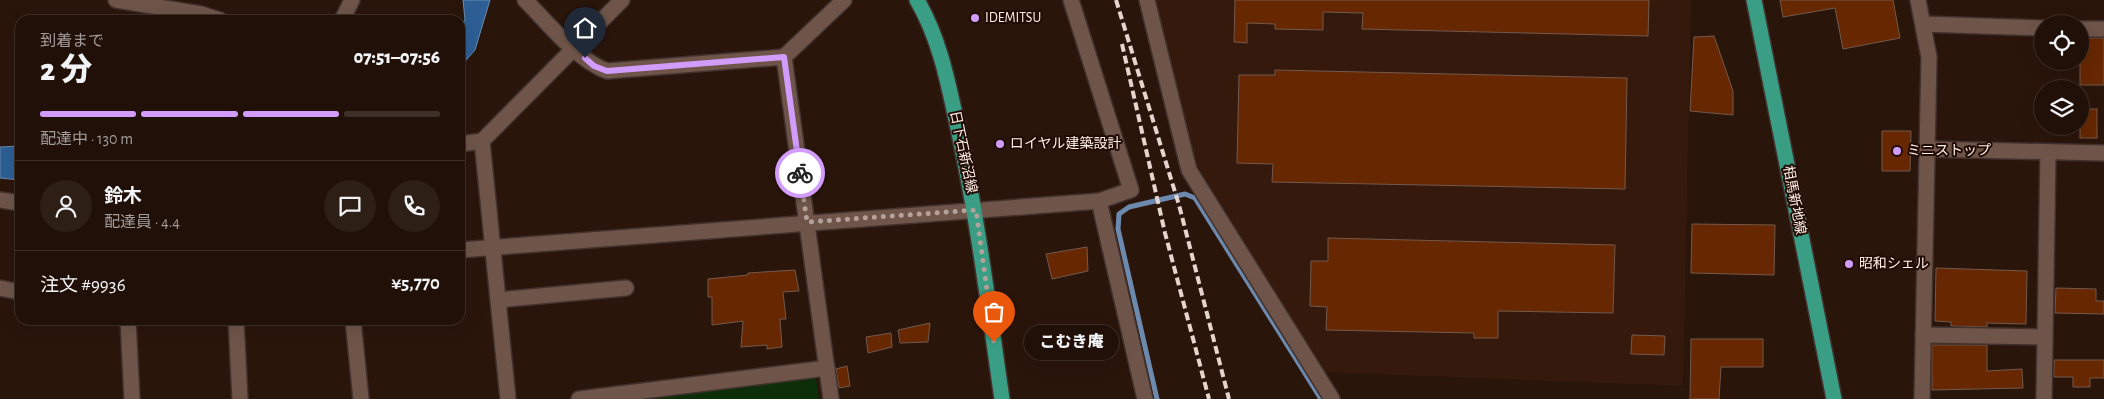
<!DOCTYPE html>
<html lang="ja">
<head>
<meta charset="utf-8">
<style>
	body { margin:0; font-family:"Alegreya Sans","Noto Sans JP",sans-serif; background:#2d1e16; color:#f1f3f6; height:100vh; display:flex; flex-direction:column; font-size:19px; white-space:nowrap }
	* { box-sizing:border-box; margin:0 }
	p { font-size:16px; color:#a29d9c }
	.icon { flex:none; width:28px; height:28px; fill:none; stroke:currentColor; stroke-width:2; stroke-linecap:round; stroke-linejoin:round }
	.map { position:relative; flex:1; overflow:hidden }
	.drawer { position:absolute; left:15px; top:15px; width:450px; height:310px; display:flex; flex-direction:column; background:#201008; border-radius:15px; box-shadow:0 5px 20px #0002,0 0 0 1px #3d3029 }
	.drawer>* { flex:none }
	.buttons { position:absolute; left:2034px; top:15px; display:grid; gap:10px }
	.buttons a { display:grid; place-items:center; width:55px; height:55px; border-radius:50%; background:#201008; box-shadow:0 5px 20px #0002,0 0 0 1px #3d3029; font-size:25px }
	.pin { position:absolute; display:grid; place-items:center; width:42px; height:42px; color:#fff; margin:-51px -21px; border-radius:50% 50% 50% 0; rotate:-45deg; box-shadow:0 0 5px #0007 }
	.pin .icon { rotate:45deg }
	.courier { position:absolute; display:grid; place-items:center; width:50px; height:50px; margin:-25px; border:4px solid #d29cfd; border-radius:50%; background:#fff; color:#222; box-shadow:0 1px 6px #0007 }
	.bubble { position:absolute; height:35px; border-radius:18px; background:#201008; box-shadow:0 5px 20px #0002,0 0 0 1px #3d3029; font-size:16px; font-weight:800; line-height:35px; text-align:center }
	.headline em { font-style:normal; font-weight:800 }
	.headline div { display:flex; flex-direction:column-reverse }
	.headline { display:flex; align-items:center; justify-content:space-between; height:85px; padding:0 25px }
	h1 { font-size:32px; font-weight:800; line-height:38px }
	.bar { display:grid; grid-template-columns:repeat(4,1fr); gap:8px 5px; align-content:center; height:60px; padding:0 25px }
	.bar i { height:6px; border-radius:4px; background:#3d3029 }
	.bar .on { background:#d29cfd }
	.bar p { grid-column:span 4 }
	.line { display:flex; align-items:center; gap:12px; padding:0 25px; border-top:1px solid #3d3029 }
	.line div { flex:1 }
	.round { display:grid; place-items:center; flex:none; width:52px; height:52px; border-radius:26px; background:#2d1e16 }
	.map>svg:first-child { display:block }
	.built { fill:#35190c }
	.green { fill:#0c2f0a }
	.water { fill:#2d5f95; stroke:#6c8aae }
	.lines { fill:none; stroke-linecap:round; stroke-linejoin:round }
	.stream { stroke:#6c8aae; stroke-width:5 }
	.building { fill:#672700; stroke:#73594d }
	.minor-casing { stroke:#41312e; stroke-width:18 }
	.major-casing { stroke:#41312e; stroke-width:18 }
	.minor { stroke:#6f5549; stroke-width:15 }
	.major { stroke:#3a9e84; stroke-width:15 }
	.rail { stroke:#e6d5ce; stroke-width:4; stroke-dasharray:8 4; stroke-linecap:butt }
	.done { stroke:#b4a29a; stroke-width:5; stroke-dasharray:0 9 }
	.route { stroke:#d29cfd; stroke-width:6 }
	.poi-dot { fill:#d29cfd; stroke:#200c04; stroke-width:2 }
	.labels { text-anchor:middle; dominant-baseline:central; stroke-width:4; stroke-linejoin:round; paint-order:stroke }
	.poi-label { font-size:14px; fill:#ffeee7; stroke:#200c04; text-anchor:start }
	.street-label { font-size:14px; fill:#ffeee7; stroke:#200c04 }
</style>
</head>
<body>
<div class="map">
<svg width="2104" height="399" viewBox="0 0 2104 399">
	<rect width="100%" height="100%" fill="#2a150b"/>
	<path class="built" d="M1155 0H1691L1683 386 1324 372 1195 161Z"/>
	<path class="green" d="M808 376 816 378 819 399H653L655 395Z"/>
	<g class="water">
		<path d="M463 0H490L475 50 460 67V25L465 20Z"/>
		<path d="M20 146V180L0 178V147Z"/>
	</g>
	<g class="lines">
		<path class="stream" d="M1157 399 1118 229 1119 214 1129 207 1185 194 1195 198 1321 399"/>
	</g>
	<g class="building">
		<path d="M1235 0H1649L1648 36 1362 29 1363 13 1323 12V30L1275 29V24L1247 23V43L1234 42Z"/>
		<path d="M1780 0H1893L1900 38 1843 49 1835 8 1783 17Z"/>
		<path d="M1714 36 1733 91V115L1690 111 1694 37Z"/>
		<rect x="2080" y="38" width="24" height="47"/>
		<path d="M1275 70 1627 78 1625 189 1272 182 1273 164 1237 163 1239 75H1275Z"/>
		<rect x="2080" y="109" width="17" height="29"/>
		<path d="M1882 131H1911L1910 171H1882Z"/>
		<path d="M1692 224 1775 225 1774 275 1691 273Z"/>
		<path d="M1328 238 1615 245 1613 313 1498 311V338H1474V333L1326 330 1327 307 1310 306 1311 261H1328Z"/>
		<path d="M1087 247 1088 271 1052 279 1046 254Z"/>
		<path d="M1936 268 2027 271 2026 324 1987 323V327L1951 326V322L1935 321Z"/>
		<path d="M795 270 799 291 783 292 786 319H780L782 347 767 349V345L741 347 743 321 712 325V297H708V279L748 275V273Z"/>
		<path d="M2056 288 2096 289V301H2104V314L2055 313Z"/>
		<path d="M930 323 928 342 900 343 898 330Z"/>
		<path d="M891 333 892 347 868 353 866 337Z"/>
		<path d="M1632 335 1665 336 1664 355 1631 354Z"/>
		<path d="M1691 339H1763V367H1721L1719 399H1690Z"/>
		<path d="M1932 345H1987V371L2022 369 2023 388 1932 390Z"/>
		<path d="M2054 360H2104V378H2090V387H2073V377H2054Z"/>
		<path d="M847 366 850 386 839 388 836 369Z"/>
	</g>
	<g class="lines">
		<defs>
			<g id="minor">
				<path d="M116 0 201 14 220 20"/>
				<path d="M525 0C548 23 577 60 607 71L784 57"/>
				<path d="M1071 0 1131 190 1099 201"/>
				<path d="M1147 0 1189 170 1332 399"/>
				<path d="M1918 0 1929 57 1922 399"/>
				<path d="M342 20 352 0"/>
				<path d="M1923 24 2042 28"/>
				<path d="M2080 29H2104"/>
				<path d="M460 144 482 141"/>
				<path d="M1927 149 2104 153"/>
				<path d="M0 200 20 203"/>
				<path d="M460 250 1099 201 1145 399"/>
				<path d="M0 288 20 292"/>
				<path d="M498 300 626 288"/>
				<path d="M128 320 132 399"/>
				<path d="M236 320 240 399"/>
				<path d="M353 320 361 399"/>
				<path d="M1923 335 2045 337"/>
				<path d="M508 399 482 141 622 0"/>
				<path d="M579 399 827 368"/>
				<path d="M831 399 784 57 844 0"/>
				<path d="M2044 399 2048 152"/>
			</g>
			<g id="major">
				<path d="M917 0C941 41 949 88 959 133 978 221 989 310 1002 399"/>
				<path d="M1754 0 1834 399"/>
			</g>
		</defs>
		<use href="#minor" class="minor-casing"/>
		<use href="#major" class="major-casing"/>
		<use href="#minor" class="minor"/>
		<use href="#major" class="major"/>
		<g class="rail">
			<path d="M1116 0 1179 205 1229 399"/>
			<path d="M1122 44 1165 233 1209 399"/>
		</g>
	</g>
	<g class="lines">
		<path class="done" d="M800 173 807 222 976 210 994 342"/>
		<path class="route" d="M585 58 594 66 607 71 784 57 800 173"/>
	</g>
	<g class="poi-dot">
		<circle cx="975" cy="18" r="5"/>
		<circle cx="1000" cy="144" r="5"/>
		<circle cx="1897" cy="151" r="5"/>
		<circle cx="1849" cy="264" r="5"/>
	</g>
	<g class="labels">
		<g class="poi-label">
			<text x="985" y="18">IDEMITSU</text>
			<text x="1010" y="144">ロイヤル建築設計</text>
			<text x="1907" y="151">ミニストップ</text>
			<text x="1859" y="264">昭和シェル</text>
		</g>
		<g class="street-label">
			<text transform="translate(963 152) rotate(78)">日下石新沼線</text>
			<text transform="translate(1794 200) rotate(79)">相馬新地線</text>
		</g>
	</g>
</svg>
<div class="buttons">
<a><svg class="icon" aria-label="locate" viewBox="0 0 24 24"><circle cx="12" cy="12" r="6"/><path d="M12 2v4M12 18v4M2 12h4M18 12h4"/></svg></a>
<a><svg class="icon" aria-label="layers" viewBox="0 0 24 24"><path d="M12 4l9 5-9 5-9-5zM3 14l9 5 9-5"/></svg></a>
</div>
<div class="pin" style="left:994px;top:342px;background:#ea580c"><svg class="icon" aria-label="bag" viewBox="0 0 24 24"><path d="M5 8h14l-1 12H6zM9 8a3 3 0 0 1 6 0"/></svg></div>
<div class="pin" style="left:585px;top:58px;background:#1f2937"><svg class="icon" aria-label="home" viewBox="0 0 24 24"><path d="M3 11l9-7 9 7M6 9v11h12V9"/></svg></div>
<div class="courier" style="left:800px;top:173px"><svg class="icon" aria-label="bike" viewBox="0 0 24 24"><circle cx="6" cy="16" r="4"/><circle cx="18" cy="16" r="4"/><path d="M6 16l4-8h5l3 8M10 8l3 8H6M13 5h3"/></svg></div>
<div class="bubble" style="left:1024px;top:325px;width:95px">こむき庵</div>
<section class="drawer">
<div class="headline"><div><h1>2 分</h1><p>到着まで</p></div><em>07:51–07:56</em></div>
<div class="bar"><i class="on"></i><i class="on"></i><i class="on"></i><i></i><p>配達中 · 130 m</p></div>
<div class="line" style="height:90px"><a class="round"><svg class="icon" aria-label="person" viewBox="0 0 24 24"><circle cx="12" cy="8" r="4"/><path d="M4 21q1-7 8-7t8 7"/></svg></a><div><b>鈴木</b><p>配達員 · 4.4</p></div><a class="round"><svg class="icon" aria-label="chat" viewBox="0 0 24 24"><path d="M4 5h16v11H9l-5 4z"/></svg></a><a class="round"><svg class="icon" aria-label="phone" viewBox="0 0 24 24"><path d="M5 4h4l2 5-3 2q2 4 5 5l2-3 5 2v4C11 20 4 13 5 4z"/></svg></a></div>
<div class="line" style="height:65px"><div>注文 #9936</div><b>¥5,770</b></div>
</section>
</div>
</body>
</html>
